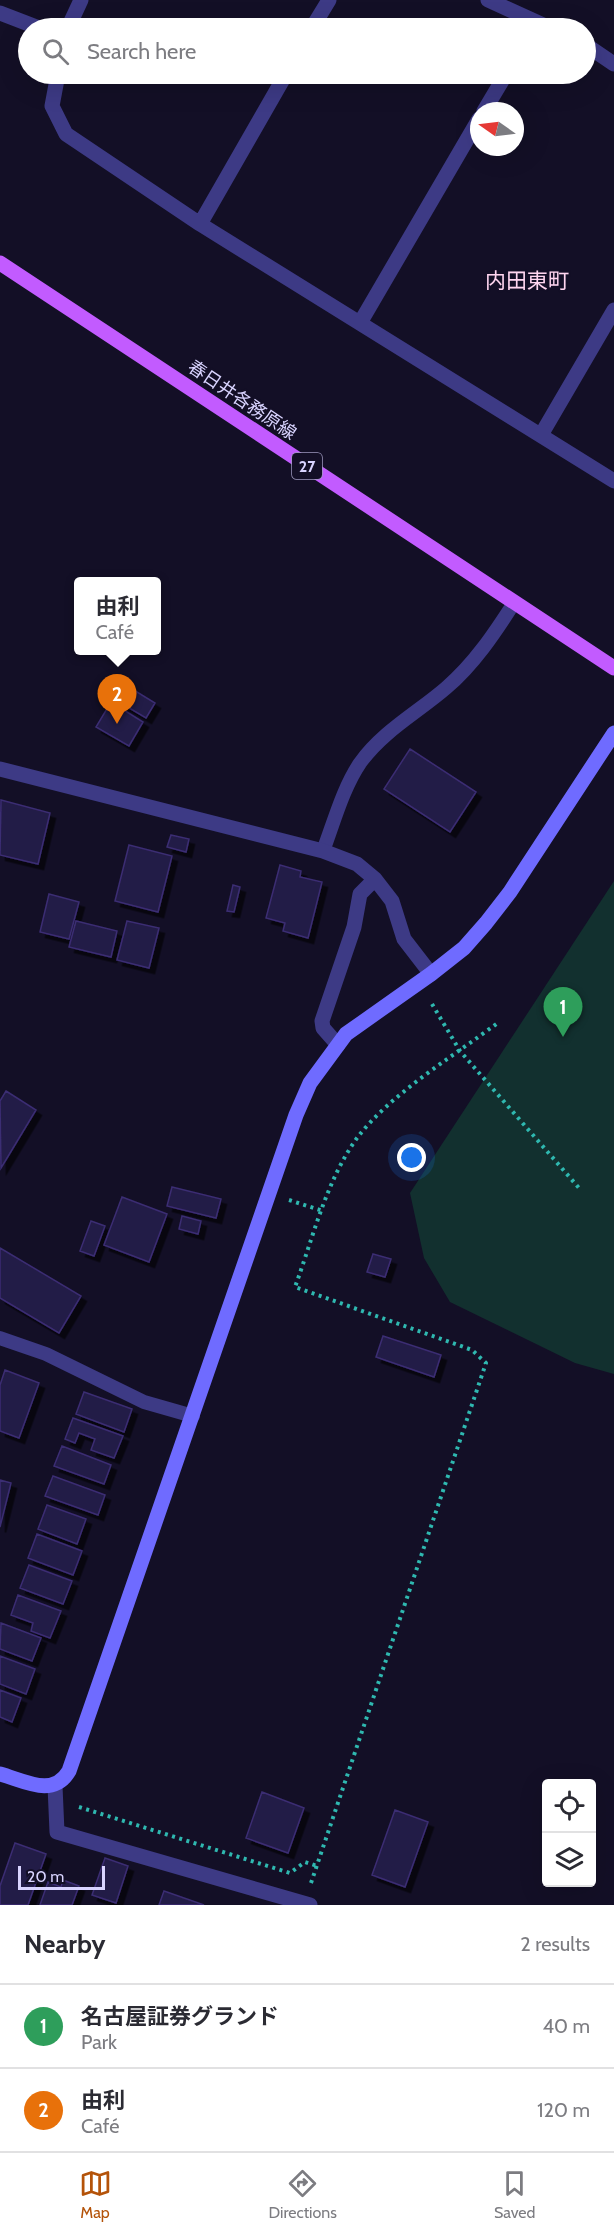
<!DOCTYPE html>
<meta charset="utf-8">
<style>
:root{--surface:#fff;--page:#f2f2f3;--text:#2b2b33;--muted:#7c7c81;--line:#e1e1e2;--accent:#b45309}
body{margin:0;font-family:Cabin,"Noto Sans JP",sans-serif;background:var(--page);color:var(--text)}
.controls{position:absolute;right:18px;bottom:18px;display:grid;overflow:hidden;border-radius:6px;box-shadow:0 6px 24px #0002}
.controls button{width:54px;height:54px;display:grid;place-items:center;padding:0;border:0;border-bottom:2px solid var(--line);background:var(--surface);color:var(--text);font:30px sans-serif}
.compass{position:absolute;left:470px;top:102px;width:54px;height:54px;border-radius:50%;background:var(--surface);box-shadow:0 6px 24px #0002;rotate:284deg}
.scale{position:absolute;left:18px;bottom:15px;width:87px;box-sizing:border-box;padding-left:6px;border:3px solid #d9d4ff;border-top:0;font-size:16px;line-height:21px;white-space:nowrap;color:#d9d4ff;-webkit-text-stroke:4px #130f26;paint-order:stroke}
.you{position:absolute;left:412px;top:1158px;width:21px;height:21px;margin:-15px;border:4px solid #fff;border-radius:50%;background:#1a73e8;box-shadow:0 0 0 9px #1a73e833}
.badge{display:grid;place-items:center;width:39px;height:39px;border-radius:50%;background:var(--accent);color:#fff;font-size:20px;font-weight:700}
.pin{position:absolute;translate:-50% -50px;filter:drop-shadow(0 2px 3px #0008)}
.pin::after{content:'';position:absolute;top:32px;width:21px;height:18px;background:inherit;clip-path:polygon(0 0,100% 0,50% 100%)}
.popup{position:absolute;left:74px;top:577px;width:87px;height:78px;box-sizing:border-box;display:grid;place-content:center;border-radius:6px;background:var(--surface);filter:drop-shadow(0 2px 4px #0005);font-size:20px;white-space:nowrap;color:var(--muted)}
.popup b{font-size:22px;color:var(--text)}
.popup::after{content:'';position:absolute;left:50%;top:100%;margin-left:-12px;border:12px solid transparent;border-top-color:var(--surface)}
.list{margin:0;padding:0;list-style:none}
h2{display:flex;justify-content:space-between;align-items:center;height:78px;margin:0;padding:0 24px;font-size:26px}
h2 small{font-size:20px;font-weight:400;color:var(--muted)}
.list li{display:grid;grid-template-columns:39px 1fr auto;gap:18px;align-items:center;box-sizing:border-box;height:84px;padding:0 24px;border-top:2px solid var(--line)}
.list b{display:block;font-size:22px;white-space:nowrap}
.list p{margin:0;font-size:20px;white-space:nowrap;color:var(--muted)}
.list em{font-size:20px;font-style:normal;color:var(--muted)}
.icon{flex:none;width:33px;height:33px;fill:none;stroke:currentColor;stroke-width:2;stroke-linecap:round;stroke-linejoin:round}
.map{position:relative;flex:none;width:614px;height:1905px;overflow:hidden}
.search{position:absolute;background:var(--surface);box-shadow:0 6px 24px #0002;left:18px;right:18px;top:18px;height:66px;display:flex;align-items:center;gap:15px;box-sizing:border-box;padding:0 21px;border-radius:33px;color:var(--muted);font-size:22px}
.sheet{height:246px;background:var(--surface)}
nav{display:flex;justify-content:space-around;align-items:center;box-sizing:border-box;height:84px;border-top:2px solid var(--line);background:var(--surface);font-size:16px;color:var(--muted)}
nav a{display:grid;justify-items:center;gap:3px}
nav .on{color:var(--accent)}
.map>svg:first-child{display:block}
.green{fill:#12302f}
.building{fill:#241b47;stroke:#3b2d73;stroke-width:1.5;filter:url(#shadow)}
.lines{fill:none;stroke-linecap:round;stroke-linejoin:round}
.path{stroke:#2fb8b0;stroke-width:4;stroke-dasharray:3 4.5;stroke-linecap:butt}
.lane{stroke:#3d3a85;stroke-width:14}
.street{stroke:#3d3a85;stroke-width:15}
.secondary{stroke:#6f6bff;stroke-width:15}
.primary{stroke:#c25bff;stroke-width:15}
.labels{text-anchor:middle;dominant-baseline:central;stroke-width:4.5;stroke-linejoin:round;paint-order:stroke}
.shield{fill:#130f26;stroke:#9e99be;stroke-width:1.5}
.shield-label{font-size:16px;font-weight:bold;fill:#d9d4ff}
.street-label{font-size:18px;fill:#d9d4ff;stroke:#130f26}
.quarter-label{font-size:21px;fill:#ffd6f0;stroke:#130f26}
</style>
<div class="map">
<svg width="614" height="1905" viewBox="0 0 614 1905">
<defs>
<filter id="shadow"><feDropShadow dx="5.5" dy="5.5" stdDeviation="0" flood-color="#0009"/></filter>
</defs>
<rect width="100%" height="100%" fill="#130f26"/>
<!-- green -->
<path class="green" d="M614,881V1374L575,1363L450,1302L424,1258L410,1193Z"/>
<!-- building -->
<path class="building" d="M119,681L155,703L146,718L109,696Z
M111,702L143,722L129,746L96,727Z
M410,749L476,792L450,832L384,789Z
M1,800L50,813L38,864L0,855Z
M171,835L189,839L186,852L167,847Z
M129,845L172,856L158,912L115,901Z
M280,865L301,871L300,877L322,882L308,938L283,931L285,923L266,918Z
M233,885L240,887L234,912L227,911Z
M49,894L79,902L69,939L40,932Z
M76,921L117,931L111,957L69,947Z
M127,921L159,928L149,968L117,960Z
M6,1091L36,1110L1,1168L0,1101Z
M172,1187L221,1199L216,1218L167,1206Z
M122,1197L167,1214L149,1262L104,1245Z
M182,1216L201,1221L198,1234L179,1229Z
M91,1221L105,1226L94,1256L80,1251Z
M0,1248L81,1296L59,1333L0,1298Z
M373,1254L391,1259L385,1277L367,1272Z
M383,1336L441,1355L434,1377L376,1357Z
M5,1370L39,1383L19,1438L0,1431V1385Z
M84,1392L132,1409L124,1432L76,1414Z
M73,1418L123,1436L114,1458L91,1450L95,1439L79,1433L75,1443L65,1439Z
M62,1446L111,1465L104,1484L54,1466Z
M53,1476L105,1495L98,1515L45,1496Z
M0,1480L11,1483L0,1527Z
M47,1505L86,1519L77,1544L38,1529Z
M37,1534L82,1551L73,1575L28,1558Z
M29,1565L72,1581L63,1604L20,1588Z
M18,1595L61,1611L50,1638L31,1631L33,1623L11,1615Z
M1,1623L41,1638L32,1661L0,1649Z
M0,1656L35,1669L26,1694L0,1684Z
M0,1690L21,1698L12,1722L0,1717Z
M262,1792L304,1808L288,1853L246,1838Z
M395,1810L428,1822L405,1887L372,1875Z
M15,1843L46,1854L28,1905H0V1886Z
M105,1858L128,1866L116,1903L92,1895Z
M63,1880L79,1886L72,1905H40L48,1882L61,1887Z
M164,1891L204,1905H159Z"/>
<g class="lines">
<!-- path -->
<path class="path" d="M432,1004L460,1051L579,1188
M289,1200L323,1211
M79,1807L290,1873L305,1862L317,1866
M311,1883L486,1363L472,1350L295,1287C313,1238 326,1181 357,1138C389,1095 455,1055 499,1022"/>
<!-- lane -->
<path class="lane" d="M323,851C334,822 343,788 360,763C383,731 417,713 446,688C474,664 494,634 514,603
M0,1338L46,1354L144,1402L193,1416"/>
<!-- street -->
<path class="street" d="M488,0L550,28
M0,13L39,28
M68,28L81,0
M312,28L329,0
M586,45L614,64
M58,74L52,106L66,134L200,224L614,481
M484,111L506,74
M200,224L286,74
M360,323L479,119
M541,435L614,310
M0,769L323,851L357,864L375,879L392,901L404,939L431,974
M338,1045L323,1028L322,1021L354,927L360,894L375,879
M55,1786L57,1832L310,1905"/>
<!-- secondary -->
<path class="secondary" d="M0,1774C25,1781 53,1798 69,1771L296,1115L310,1083L346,1034L431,974L464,948L486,923L510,892L614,733"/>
<!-- primary -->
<path class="primary" d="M0,263L614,668"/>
</g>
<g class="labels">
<!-- shield labels -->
<rect class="shield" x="292" y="453" width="30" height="26" rx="4.5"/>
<g class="shield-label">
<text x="307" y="466">27</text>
</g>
<!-- street labels -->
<g class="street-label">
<text transform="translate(242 400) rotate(34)">春日井各務原線</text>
</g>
<!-- quarter labels -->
<g class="quarter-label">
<text x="527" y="280">内田東町</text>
</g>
</g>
</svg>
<div class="controls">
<button><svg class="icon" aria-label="locate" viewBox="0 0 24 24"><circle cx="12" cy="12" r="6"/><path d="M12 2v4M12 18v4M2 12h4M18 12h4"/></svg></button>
<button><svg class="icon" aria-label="layers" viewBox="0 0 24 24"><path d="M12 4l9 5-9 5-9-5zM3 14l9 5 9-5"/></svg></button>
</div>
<svg class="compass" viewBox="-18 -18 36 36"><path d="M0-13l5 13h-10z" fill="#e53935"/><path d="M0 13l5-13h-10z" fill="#7c7c81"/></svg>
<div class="scale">20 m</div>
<div class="you"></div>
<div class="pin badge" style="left:563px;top:1037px;background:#2e9e5b">1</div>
<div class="pin badge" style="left:117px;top:724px;background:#e8710a">2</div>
<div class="popup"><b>由利</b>Café</div>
<div class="search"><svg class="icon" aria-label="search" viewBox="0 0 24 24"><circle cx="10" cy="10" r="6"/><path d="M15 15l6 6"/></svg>Search here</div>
</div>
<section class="sheet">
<h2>Nearby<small>2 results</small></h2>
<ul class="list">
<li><span class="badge" style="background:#2e9e5b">1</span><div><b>名古屋証券グランド</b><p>Park</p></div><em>40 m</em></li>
<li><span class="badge" style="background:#e8710a">2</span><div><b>由利</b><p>Café</p></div><em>120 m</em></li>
</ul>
</section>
<nav>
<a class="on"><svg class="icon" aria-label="map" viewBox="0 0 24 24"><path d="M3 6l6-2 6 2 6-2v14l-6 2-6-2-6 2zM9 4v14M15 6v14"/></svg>Map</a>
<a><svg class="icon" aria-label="directions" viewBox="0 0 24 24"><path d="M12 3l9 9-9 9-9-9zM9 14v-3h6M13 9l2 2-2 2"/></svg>Directions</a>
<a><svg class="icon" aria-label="saved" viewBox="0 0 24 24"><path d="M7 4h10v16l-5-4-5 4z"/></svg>Saved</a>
</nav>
